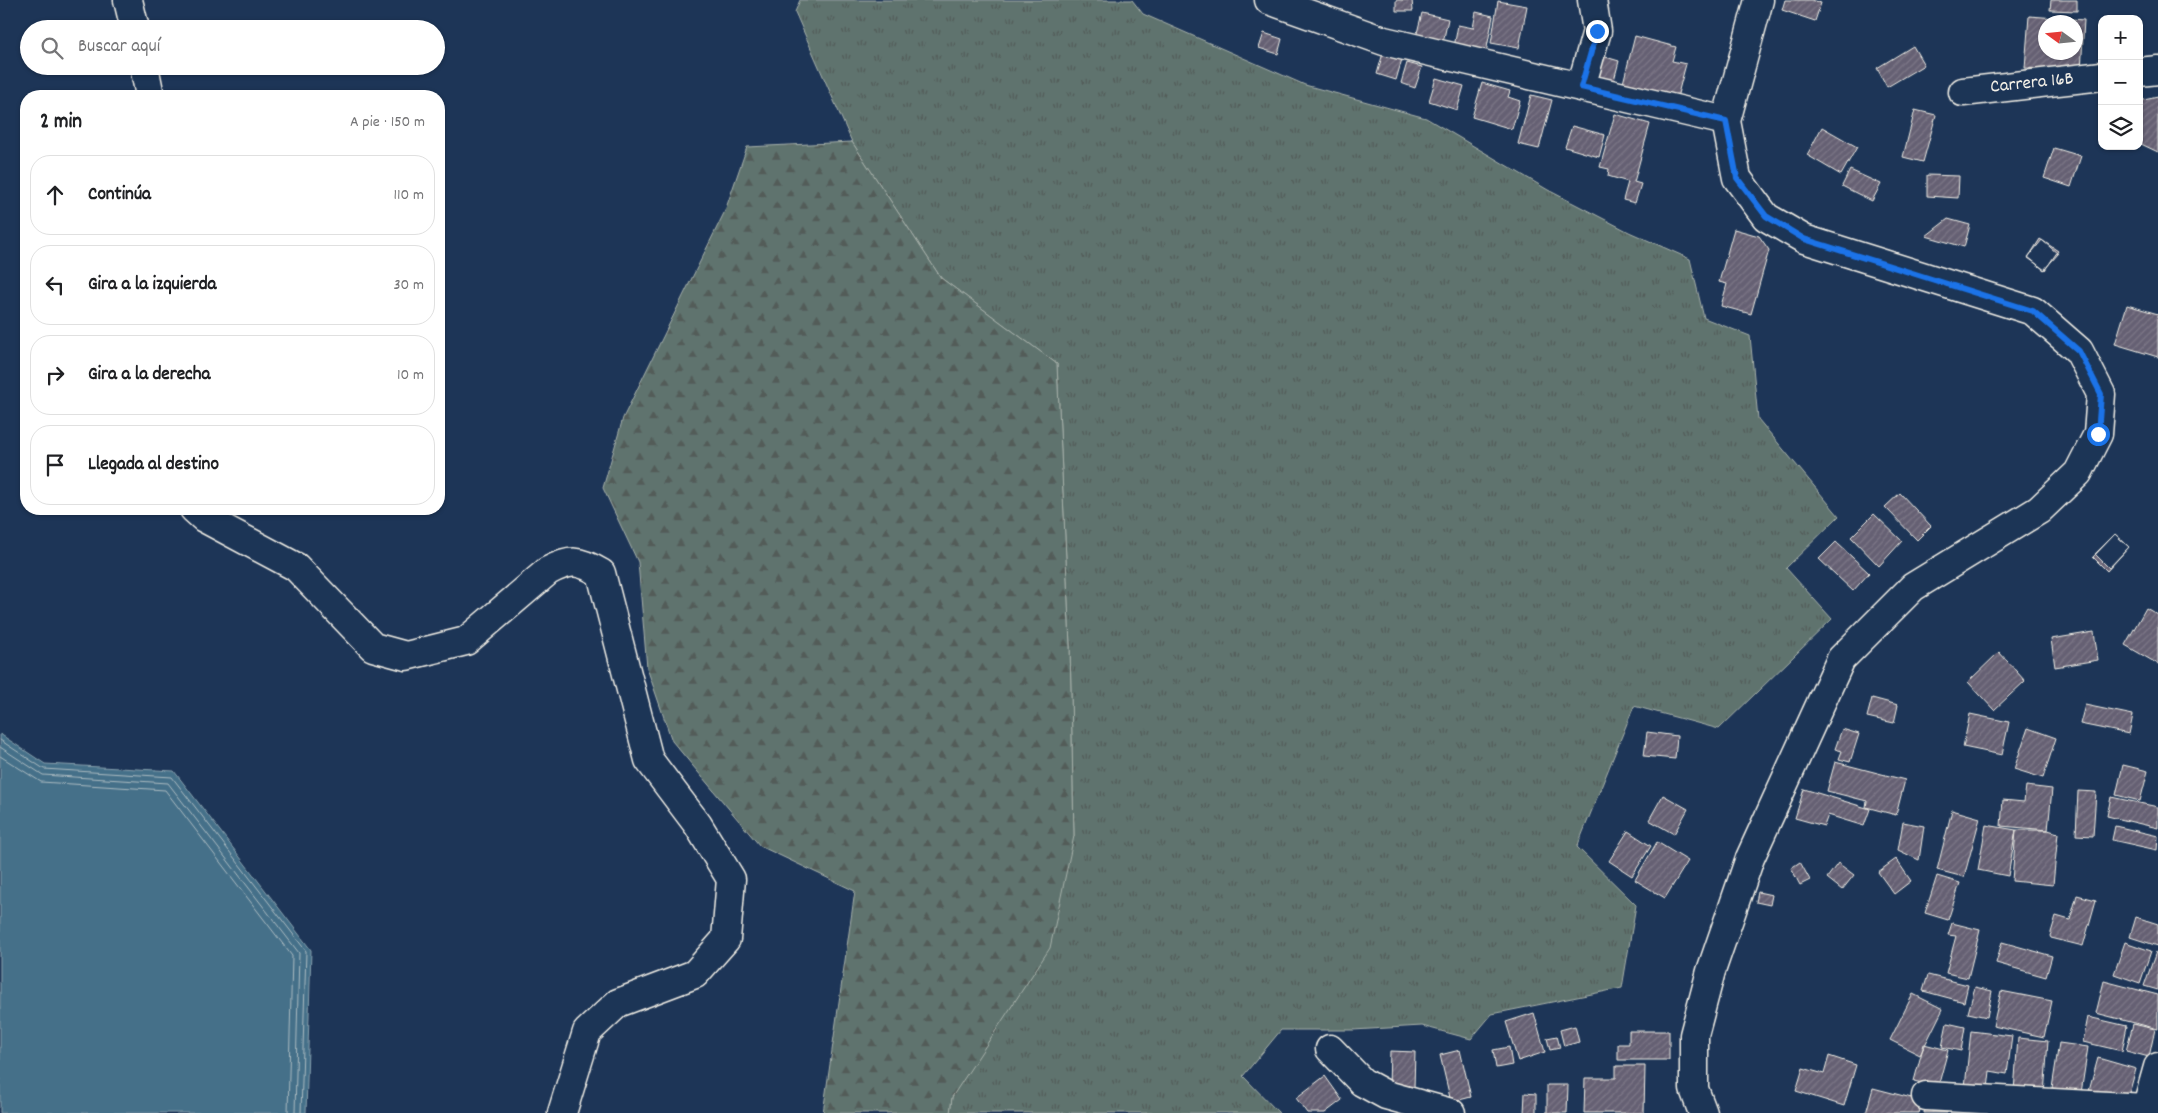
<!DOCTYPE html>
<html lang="es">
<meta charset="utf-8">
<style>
:root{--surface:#fff;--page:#f6f6f6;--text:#202124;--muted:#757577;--line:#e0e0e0}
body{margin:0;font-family:Dekko,sans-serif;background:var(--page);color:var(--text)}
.controls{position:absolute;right:15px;top:15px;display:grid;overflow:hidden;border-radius:10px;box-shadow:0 1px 4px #0004}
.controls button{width:45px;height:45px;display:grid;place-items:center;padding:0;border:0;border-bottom:1px solid var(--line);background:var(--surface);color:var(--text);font:25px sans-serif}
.compass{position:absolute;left:2038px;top:15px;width:45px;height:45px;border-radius:50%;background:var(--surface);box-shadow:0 1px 4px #0004;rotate:285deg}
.stop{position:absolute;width:15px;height:15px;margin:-11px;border:4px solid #1a73e8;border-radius:50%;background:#fff}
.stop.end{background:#1a73e8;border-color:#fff;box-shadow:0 1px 5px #0008}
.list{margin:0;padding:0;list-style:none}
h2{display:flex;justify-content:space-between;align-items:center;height:65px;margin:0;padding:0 20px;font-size:21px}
h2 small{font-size:16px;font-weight:400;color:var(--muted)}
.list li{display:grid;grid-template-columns:32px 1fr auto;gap:15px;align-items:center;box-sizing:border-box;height:80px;margin:0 10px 10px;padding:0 10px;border:1px solid var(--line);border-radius:20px}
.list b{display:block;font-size:19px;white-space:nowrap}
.list em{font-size:16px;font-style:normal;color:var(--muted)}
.icon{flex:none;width:28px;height:28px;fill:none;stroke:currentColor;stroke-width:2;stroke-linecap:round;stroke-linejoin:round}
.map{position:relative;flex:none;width:2158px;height:1113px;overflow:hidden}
.search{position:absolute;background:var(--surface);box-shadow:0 1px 4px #0004;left:20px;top:20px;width:425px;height:55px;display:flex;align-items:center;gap:12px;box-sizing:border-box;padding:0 18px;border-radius:28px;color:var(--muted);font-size:19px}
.panel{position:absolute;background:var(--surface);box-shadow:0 1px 4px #0004;left:20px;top:90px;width:425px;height:425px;border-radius:20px}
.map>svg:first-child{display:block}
.grass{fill:url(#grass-tufts);stroke:#a9b2ab}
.forest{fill:url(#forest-firs);stroke:#a9b2ab}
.water{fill:#446f89;stroke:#8aa3af}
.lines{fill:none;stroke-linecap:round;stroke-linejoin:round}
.shore{stroke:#aebdc2;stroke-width:1}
.building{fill:url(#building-hatch);stroke:#f4f1e8;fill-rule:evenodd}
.minor-casing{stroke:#f4f1e8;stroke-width:31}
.tertiary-casing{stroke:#f4f1e8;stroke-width:31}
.minor{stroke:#1d3557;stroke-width:28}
.tertiary{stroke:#1d3557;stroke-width:28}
.route{stroke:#1a73e8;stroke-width:6}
.labels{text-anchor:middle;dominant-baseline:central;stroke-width:4;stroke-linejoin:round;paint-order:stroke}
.street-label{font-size:19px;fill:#f4f1e8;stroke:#1d3557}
</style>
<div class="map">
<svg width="2158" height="1113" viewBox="0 0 2158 1113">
<defs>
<pattern id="grass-tufts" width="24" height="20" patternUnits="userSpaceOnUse" patternTransform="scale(1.25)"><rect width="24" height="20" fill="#5e736e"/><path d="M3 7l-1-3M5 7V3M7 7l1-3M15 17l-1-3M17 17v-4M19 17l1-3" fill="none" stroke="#525b58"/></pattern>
<pattern id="forest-firs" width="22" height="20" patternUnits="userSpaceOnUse" patternTransform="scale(1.25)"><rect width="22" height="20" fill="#5e736e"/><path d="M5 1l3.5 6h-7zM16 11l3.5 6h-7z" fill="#525b58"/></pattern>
<pattern id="building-hatch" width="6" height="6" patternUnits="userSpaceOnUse" patternTransform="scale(1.25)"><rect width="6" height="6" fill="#656073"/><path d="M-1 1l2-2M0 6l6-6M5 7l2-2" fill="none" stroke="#7c7787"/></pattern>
</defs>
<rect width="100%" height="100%" fill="#1d3557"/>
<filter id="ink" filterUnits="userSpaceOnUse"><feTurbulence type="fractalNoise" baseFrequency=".02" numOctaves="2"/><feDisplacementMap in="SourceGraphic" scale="10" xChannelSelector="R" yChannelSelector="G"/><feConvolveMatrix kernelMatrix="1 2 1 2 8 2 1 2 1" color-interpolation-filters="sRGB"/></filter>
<g filter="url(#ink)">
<!-- grass -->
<path class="grass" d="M800,0H1132L1143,14L1305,85L1426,118L1548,190L1629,232L1690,259L1704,318L1750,336L1758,419L1839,516L1786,568L1832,619L1719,729L1634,706L1577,847L1636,905L1622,988L1492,1014L1471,1039L1422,1026L1353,1030H1281L1243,1076L1279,1113H950L952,1097L1074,836L1070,646L1057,364L941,278L852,142L795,12Z"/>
<!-- forest -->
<path class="forest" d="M852,142L941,278L1057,364L1070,646L1074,836L1050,948L952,1097L950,1113H823L855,891L760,846L672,741L647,668L638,562L603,488L623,418L725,211L747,147Z"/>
<!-- water -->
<path class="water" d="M0,734L45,764L174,771L311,950L306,1113H0Z"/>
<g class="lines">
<!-- shore -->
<path class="shore" d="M0,740L44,769L172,777L306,951L301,1113
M0,747L43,775L168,783L299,953L295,1113
M0,756L41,782L165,790L292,956L288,1113"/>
</g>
<!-- building -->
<path class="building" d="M1396,0H1412L1413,11H1396Z
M1785,0H1811L1821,3L1815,21L1782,10Z
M2051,0H2077V11L2050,10Z
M1498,1L1527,6L1519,48L1491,43Z
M1476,12L1493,16L1485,58L1453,53L1458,25L1473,28Z
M1422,13L1448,19L1441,52L1414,45Z
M2029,16L2084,20L2081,71L2025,68ZM2046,22H2076V52H2046Z
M1264,33L1282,39L1278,54L1259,48Z
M1635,36L1676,47L1672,61L1686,64L1675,105L1621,91Z
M1913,46L1924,65L1887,87L1877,68Z
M1383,53L1402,59L1396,80L1377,74Z
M1599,55L1619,61L1612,88L1592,82Z
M1407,63L1422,67L1415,88L1401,83Z
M1436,78L1464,86L1457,110L1429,101Z
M1482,83L1510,91L1508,97L1520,101L1512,129L1472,117Z
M1531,95L1552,100L1539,149L1518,144Z
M2158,97V152L2139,143V101Z
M1915,110L1936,115L1923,162L1903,157Z
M1615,114L1650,124L1634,182L1641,184L1635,203L1623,200L1628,182L1608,176L1609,169L1600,167Z
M1572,126L1605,135L1599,157L1565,147Z
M1822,127L1857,147L1841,175L1807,155Z
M2054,148L2081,156L2071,187L2044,178Z
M1850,170L1881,184L1872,201L1842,186Z
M1927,175L1959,176L1958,198L1927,196Z
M1948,219L1970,225L1964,247L1926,236Z
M1734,229L1759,236L1769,250L1751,314L1721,306L1727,284L1719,282Z
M2040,239L2058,251L2045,270L2028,258Z
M2042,240L2058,254L2044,270L2028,257Z
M2127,305L2158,314V357L2115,344Z
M1900,493L1931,526L1917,540L1885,507Z
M1874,514L1902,541L1879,566L1851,537Z
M2115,534L2129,547L2109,568L2095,554Z
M2115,534L2129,547L2107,571L2093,557Z
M1836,542L1869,573L1853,591L1819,559Z
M2146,608L2158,615V664L2125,645Z
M2094,632L2098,660L2055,667L2051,639Z
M1999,652L2025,681L1994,710L1968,682Z
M1872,698L1898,705L1894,723L1867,717Z
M2085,705L2133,715L2129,734L2080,724Z
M1970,714L2009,722L2002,755L1963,747Z
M2028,728L2056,738L2043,778L2014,769Z
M1842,729L1859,734L1850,762L1839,759L1842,751L1835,749Z
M1647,732L1677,736L1675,759L1644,756Z
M1835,762L1905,780L1896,815L1866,807L1867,801L1827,791Z
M2123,765L2148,771L2140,801L2116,795Z
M2026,786L2052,789L2048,830L2001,826L2003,800L2024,802Z
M1804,789L1870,809L1864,826L1828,815L1824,826L1795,818Z
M2078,791L2096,792L2093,836L2076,835Z
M1663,795L1688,809L1674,834L1649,820Z
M2111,797L2158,807V828L2107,816Z
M1952,810L1980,818L1964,877L1937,870Z
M1903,822L1924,826L1919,860L1898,850Z
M1986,825L2016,830L2008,876L1978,870Z
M2115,826L2158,836L2157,850L2112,840Z
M2016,830H2048L2058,833L2053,885L2012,881Z
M1628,831L1651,846L1632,876L1609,861Z
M1657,842L1688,861L1665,898L1635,880Z
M1896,859L1911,881L1894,894L1878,872Z
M1800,862L1810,880L1800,885L1791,868Z
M1838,863L1854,875L1842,890L1827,878Z
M1937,876L1960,883L1948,920L1925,913Z
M1758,892L1772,895L1770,905L1756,902Z
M2077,895L2096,900L2083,946L2051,938L2050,936L2056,916L2070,920Z
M2136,917L2158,924V946L2130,937Z
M1952,923L1980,930L1968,978L1946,973L1956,936L1948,935Z
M2002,942L2052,956L2046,977L1996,963Z
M2125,942L2151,951L2140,983L2114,974Z
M2156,952H2158V990L2144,986Z
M1928,975L1968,985L1964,1002L1923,991Z
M2104,981L2158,995V1029L2096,1013Z
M1975,987L1992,991L1987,1017L1968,1013Z
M2001,991L2052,1001L2044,1037L1993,1026Z
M1913,994L1943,1009L1920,1055L1890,1040Z
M1534,1013L1545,1052L1518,1061L1506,1022Z
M2088,1017L2127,1026L2122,1051L2083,1042Z
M1947,1023L1965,1027L1961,1051L1942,1047Z
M2133,1024L2155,1029L2149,1057L2126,1051Z
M1575,1026L1579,1042L1564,1046L1560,1030Z
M1629,1031H1669V1060H1618V1044H1629Z
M1971,1031L2012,1036L2007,1074L1990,1071L1988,1089L1965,1087Z
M1557,1036L1560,1048L1550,1050L1547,1038Z
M2018,1038L2048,1041L2044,1094L2014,1091Z
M2059,1043L2088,1047L2081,1093L2052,1088Z
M1924,1044L1948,1050L1938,1087L1914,1081Z
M1509,1047L1512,1065L1496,1068L1493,1050Z
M1460,1050L1471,1097L1451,1102L1440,1055Z
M1390,1051L1415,1052L1414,1088L1389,1087Z
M1829,1056L1856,1065L1844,1106L1796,1091L1803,1068L1824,1074Z
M2098,1058L2136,1069L2127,1101L2089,1091Z
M1616,1066H1645L1644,1113H1584L1585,1078H1616Z
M1325,1076L1342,1100L1325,1113H1307L1296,1098Z
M1547,1085H1568L1567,1113H1547Z
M1873,1088L1923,1101L1919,1113H1866Z
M1525,1093L1536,1094V1113H1524Z
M1926,1102L1948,1105L1947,1113H1924Z"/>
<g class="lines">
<!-- minor casing -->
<g class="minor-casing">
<path id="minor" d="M128,0L135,29
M1269,0L1384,41L1726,121
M144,66L150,96
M2139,72L2158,70
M1581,87L1597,31L1592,0
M1963,92L2102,76
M194,509L204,518L296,567L373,647L406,656L466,641L548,571C571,559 579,560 601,573L649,760L698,825L731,879L726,939L695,974L618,1003L587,1032L562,1113
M1330,1049L1362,1082L1386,1095L1451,1113
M1926,1096L2146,1108
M2145,1113L2158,1067"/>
</g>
<!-- tertiary casing -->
<g class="tertiary-casing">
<path id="tertiary" d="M1703,1113L1694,1089V1035L1711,971L1750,858L1841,659L1913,587L2039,510L2078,473L2098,434L2101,394L2079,351L2033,311L1804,239L1766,217L1737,178L1726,121L1759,0"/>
</g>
<!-- minor -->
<use href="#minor" class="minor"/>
<!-- tertiary -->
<use href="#tertiary" class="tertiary"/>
</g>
</g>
<g class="lines" filter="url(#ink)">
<!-- route -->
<path class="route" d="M1597,31L1581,87L1726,121L1737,178L1766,216L1804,239L2033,311L2079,351L2101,394L2098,434"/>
</g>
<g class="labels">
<!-- street labels -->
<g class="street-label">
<text transform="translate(2032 84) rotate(-6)">Carrera 16B</text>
</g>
</g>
</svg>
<div class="controls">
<button>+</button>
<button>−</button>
<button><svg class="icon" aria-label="layers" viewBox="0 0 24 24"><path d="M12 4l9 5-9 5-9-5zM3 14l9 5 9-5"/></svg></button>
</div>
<svg class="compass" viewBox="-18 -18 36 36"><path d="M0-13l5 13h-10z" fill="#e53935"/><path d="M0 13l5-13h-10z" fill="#757577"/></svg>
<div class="stop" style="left:2098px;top:434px"></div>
<div class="stop end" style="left:1597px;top:31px"></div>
<div class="search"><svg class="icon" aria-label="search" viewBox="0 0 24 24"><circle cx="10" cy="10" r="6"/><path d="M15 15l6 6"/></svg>Buscar aquí</div>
<section class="panel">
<h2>2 min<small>A pie · 150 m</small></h2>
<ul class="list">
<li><svg class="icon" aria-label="ahead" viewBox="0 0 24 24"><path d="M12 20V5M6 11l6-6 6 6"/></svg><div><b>Continúa</b></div><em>110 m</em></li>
<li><svg class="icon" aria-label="left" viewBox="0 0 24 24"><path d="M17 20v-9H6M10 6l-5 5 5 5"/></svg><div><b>Gira a la izquierda</b></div><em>30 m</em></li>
<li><svg class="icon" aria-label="right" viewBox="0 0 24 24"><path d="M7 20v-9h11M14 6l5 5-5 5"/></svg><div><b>Gira a la derecha</b></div><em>10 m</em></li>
<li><svg class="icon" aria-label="arrive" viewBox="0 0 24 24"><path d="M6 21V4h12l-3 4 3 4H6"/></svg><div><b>Llegada al destino</b></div></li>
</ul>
</section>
</div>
